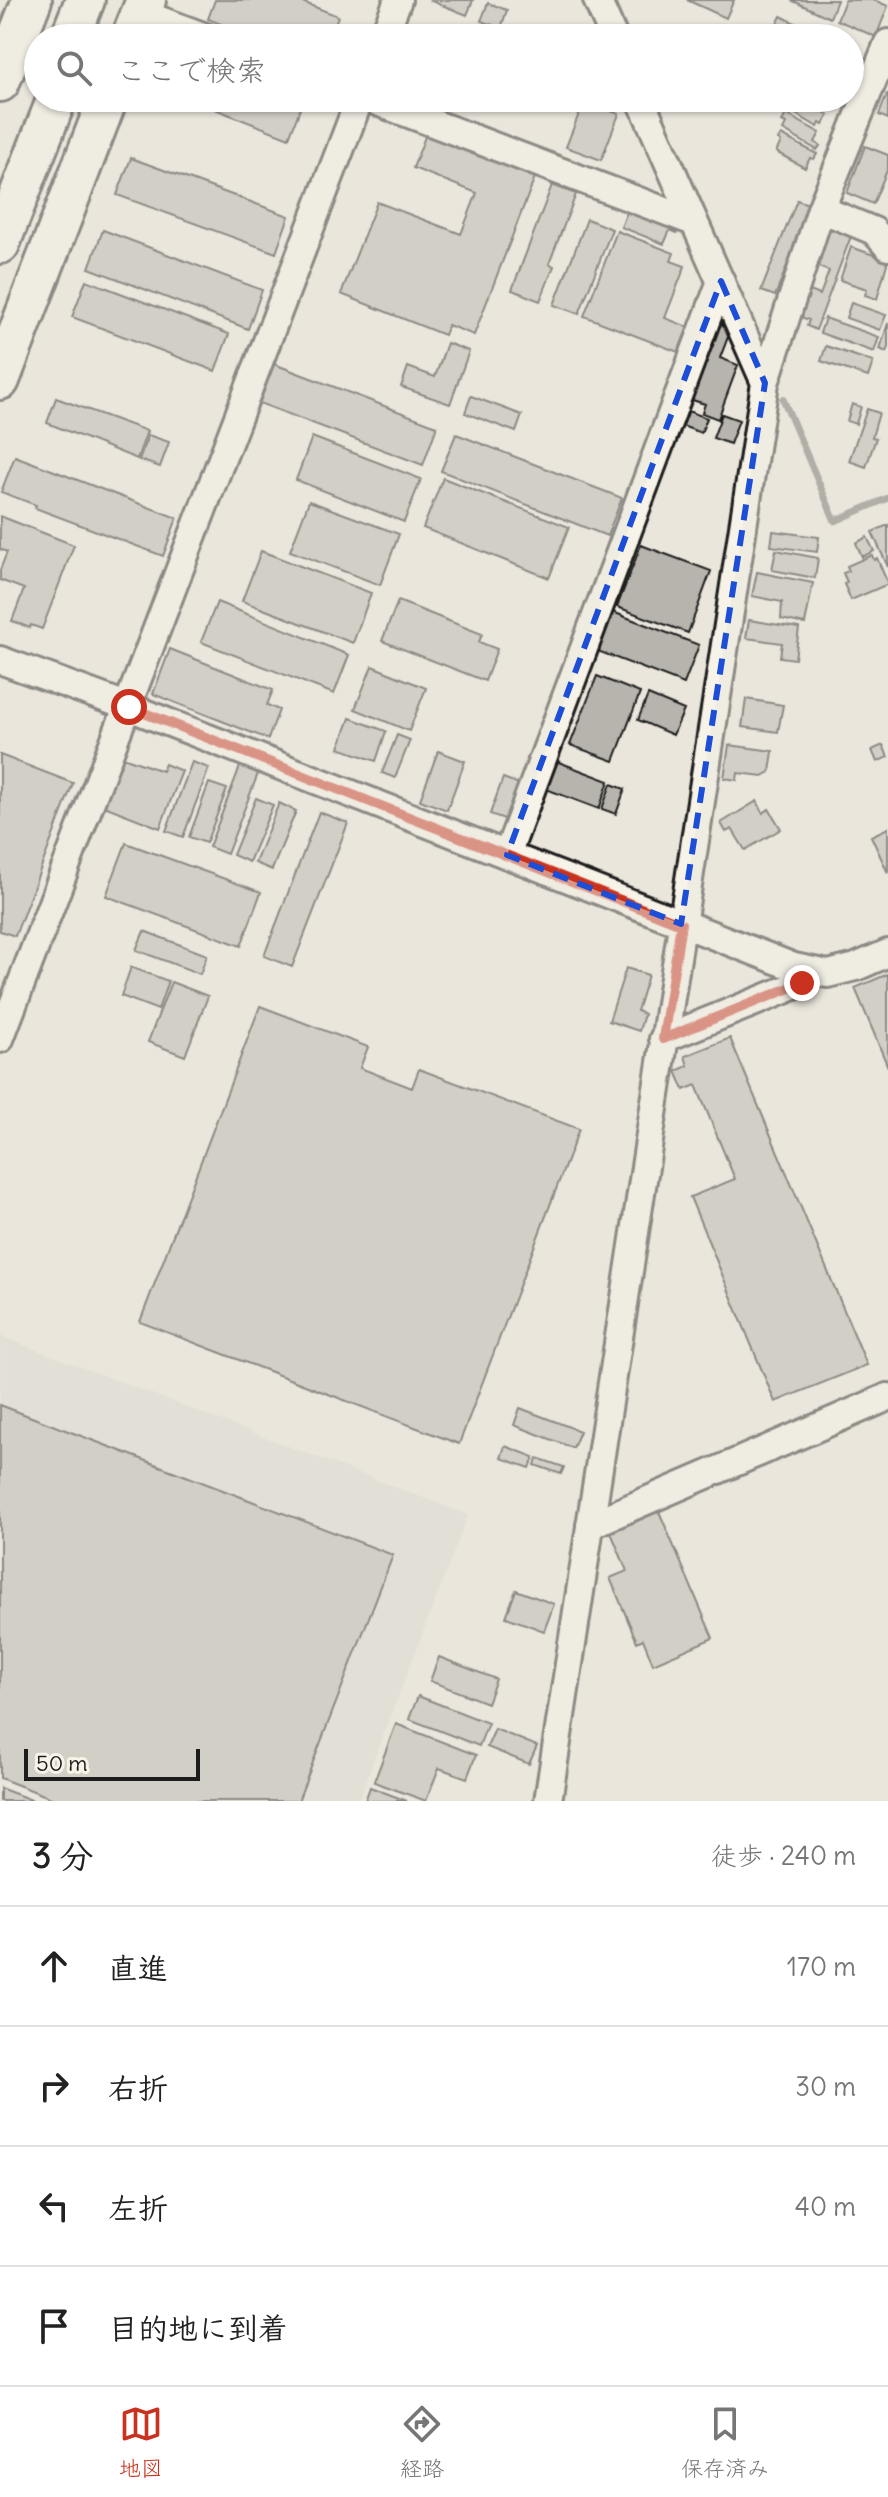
<!DOCTYPE html>
<html lang="ja">
<meta charset="utf-8">
<style>
:root{--surface:#fff;--page:#f6f6f6;--text:#222;--muted:#767676;--line:#e0e0e0;--accent:#c8321e}
body{margin:0;font-family:Delius,"Klee One",sans-serif;background:var(--page);color:var(--text)}
.scale{position:absolute;left:24px;bottom:20px;width:176px;box-sizing:border-box;padding-left:8px;border:4px solid #1c1c1c;border-top:0;font-size:22px;line-height:28px;white-space:nowrap;color:#1c1c1c;-webkit-text-stroke:6px #f7f3e8;paint-order:stroke}
.stop{position:absolute;width:24px;height:24px;margin:-18px;border:6px solid #c8321e;border-radius:50%;background:#fff}
.stop.end{background:#c8321e;border-color:#fff;box-shadow:0 2px 8px #0008}
.list{margin:0;padding:0;list-style:none}
h2{display:flex;justify-content:space-between;align-items:center;height:104px;margin:0;padding:0 32px;font-size:34px}
h2 small{font-size:26px;font-weight:400;color:var(--muted)}
.list li{display:grid;grid-template-columns:52px 1fr auto;gap:24px;align-items:center;box-sizing:border-box;height:120px;padding:0 32px;border-top:2px solid var(--line)}
.list b{display:block;font-size:30px;white-space:nowrap}
.list em{font-size:26px;font-style:normal;color:var(--muted)}
.icon{flex:none;width:44px;height:44px;fill:none;stroke:currentColor;stroke-width:2;stroke-linecap:round;stroke-linejoin:round}
.map{position:relative;flex:none;width:888px;height:1801px;overflow:hidden}
.search{position:absolute;background:var(--surface);box-shadow:0 2px 6px #0004;left:24px;right:24px;top:24px;height:88px;display:flex;align-items:center;gap:20px;box-sizing:border-box;padding:0 28px;border-radius:44px;color:var(--muted);font-size:30px}
.sheet{height:584px;background:var(--surface)}
nav{display:flex;justify-content:space-around;align-items:center;box-sizing:border-box;height:112px;border-top:2px solid var(--line);background:var(--surface);font-size:22px;color:var(--muted)}
nav a{display:grid;justify-items:center;gap:4px}
nav .on{color:var(--accent)}
.map>svg:first-child{display:block}
.built{fill:#dad7ce}
.lines{fill:none;stroke-linecap:round;stroke-linejoin:round}
.stream{stroke:#6d6c68;stroke-width:7}
.building{fill:#b6b4ac;stroke:#1c1c1c;stroke-width:2}
.minor-casing{stroke:#1c1c1c;stroke-width:32}
.highway-casing{stroke:#1c1c1c;stroke-width:44}
.minor{stroke:#f7f3e8;stroke-width:26}
.highway{stroke:#f7f3e8;stroke-width:38}
.route{stroke:#c8321e;stroke-width:10}
.marked{fill:none;stroke:#1d4ed8;stroke-width:6;stroke-dasharray:16 10;stroke-linejoin:round}
</style>
<div class="map">
<svg width="888" height="1801" viewBox="0 0 888 1801">
<rect width="100%" height="100%" fill="#eae6dc"/>
<filter id="ink" filterUnits="userSpaceOnUse"><feTurbulence type="fractalNoise" baseFrequency=".0125" numOctaves="2"/><feDisplacementMap in="SourceGraphic" scale="16" xChannelSelector="R" yChannelSelector="G"/><feConvolveMatrix kernelMatrix="1 2 1 2 8 2 1 2 1" color-interpolation-filters="sRGB"/></filter>
<g filter="url(#ink)">
<!-- built -->
<path class="built" d="M0,1336L468,1515L358,1801H59L0,1778Z"/>
<g class="lines">
<!-- stream -->
<path class="stream" d="M612,0L628,38
M783,399L835,521L888,498"/>
</g>
<!-- building -->
<path class="building" d="M215,0H297L338,16L330,38H257L208,19Z
M429,0H473L467,15Z
M687,0H734L726,18Z
M791,0H837L830,18Z
M845,0H874L888,6L876,37L837,20Z
M488,3L507,10L501,28L481,21Z
M781,16L805,28L800,38H794L775,28Z
M722,25L737,32L734,38L717,37Z
M887,94H888V119L879,115Z
M187,98H304L289,138Z
M789,98H800L829,115L823,125L820,123L818,127L787,109L791,103L787,101Z
M811,98H838L834,106L830,104L828,107Z
M584,101L619,114L601,160L566,147Z
M786,114L820,133L815,142L820,146L817,150L783,130L786,124L782,122Z
M426,134L535,177L474,335L448,325L444,335L341,294L377,202L461,234L477,193L413,168Z
M781,135L817,154L814,159L810,158L805,168L776,152L781,142L778,140Z
M865,146L888,155V168L873,204L847,193Z
M131,158L289,216L276,253L117,195Z
M552,185L576,194L549,264L554,266L540,301L512,290Z
M797,200L811,205L775,296L761,291Z
M629,207L680,227L677,233L670,230L664,244L621,227Z
M587,219L612,229L579,314L554,305Z
M827,227L851,236L816,330L807,326L809,320L796,315L805,289L820,295L829,271L813,265Z
M103,230L262,290L248,329L89,268Z
M617,231L674,253L671,261L685,266L665,318L688,327L678,352L584,316Z
M851,247L888,260L877,299L865,295L867,289L840,280Z
M86,280L229,334L215,371L72,317Z
M851,303L886,315L880,330L846,318Z
M825,318L879,337L874,352L820,333Z
M888,323V347L886,352L880,349Z
M718,324L731,329L720,358L738,365L718,419L702,413L705,404L689,399Z
M447,343L469,351L450,404L401,387L408,367L435,377Z
M826,346L873,362L868,377L821,361Z
M274,364L437,426L423,465L259,403Z
M471,396L522,415L516,432L465,413Z
M56,398L147,431L137,459L47,423Z
M852,404L861,407L856,424L847,421Z
M867,409L879,413L872,437L876,438L866,467L849,461Z
M688,411L707,418L701,433L682,426L681,424Z
M722,414L739,420L730,444L713,438Z
M456,434L622,498L607,536L441,471Z
M148,435L169,442L160,467L139,460Z
M312,437L421,479L404,522L296,480Z
M15,456L177,518L163,556L35,508L36,505L1,492Z
M443,478L569,527L549,578L423,528Z
M309,501L399,534L380,585L290,551Z
M0,516L74,545L42,629L31,625L30,628L12,621L24,589L0,580V570L7,552L0,549Z
M888,525V567L872,532Z
M773,531L819,537L817,552L771,546Z
M867,537L874,551L862,557L856,543Z
M641,545L711,571L688,633L617,607Z
M776,550L818,558L815,578L772,570Z
M261,551L371,593L353,643L242,601Z
M872,555L874,560L877,558L888,584L851,600L844,584L847,582L843,573L849,571L847,566Z
M757,572L813,583L805,624L781,619L782,602L752,596Z
M398,601L482,634L479,642L497,649L485,681L382,641Z
M217,602L349,655L334,694L201,642Z
M610,611L699,645L684,684L595,650Z
M749,620L799,628L795,659L780,657L782,643L746,638Z
M170,649L273,690L267,705L279,710L268,739L153,694Z
M372,666L426,688L409,731L355,709Z
M597,676L640,693L614,761L570,745Z
M648,695L684,710L673,735L638,720Z
M746,699L783,705L778,732L742,727Z
M350,718L386,731L376,761L339,748Z
M397,735L410,740L395,778L382,773Z
M729,745L773,751L770,772L763,776L738,773L737,780L724,778Z
M883,745L888,757L877,762L872,750Z
M438,751L465,761L447,810L420,800Z
M0,755L73,783L15,936L0,931Z
M123,757L162,771L165,764L182,771L160,828L104,806Z
M556,761L609,781L599,809L546,789Z
M192,762L209,768L183,837L166,831Z
M241,764L259,771L227,854L209,847Z
M503,778L519,784L507,820L490,814Z
M209,783L227,789L206,843L189,837Z
M611,784L625,789L616,814L602,809Z
M256,798L273,805L249,862L233,855Z
M757,801L763,813L769,809L781,829L745,850L732,829L726,832L721,823Z
M279,803L296,811L272,870L255,863Z
M319,812L348,823L292,967L264,956Z
M888,828V873L871,836Z
M126,843L261,892L241,946L106,896Z
M144,931L207,955L200,974L136,950Z
M131,967L168,981L158,1010L121,996Z
M626,968L648,975L637,1011L644,1014L639,1031L609,1021Z
M888,974V1067L855,988Z
M171,982L208,996L185,1056L148,1042Z
M260,1006L368,1047L360,1068L412,1088L419,1069L579,1129L459,1444L140,1322Z
M730,1038L867,1365L775,1402L690,1197L735,1179L696,1085L684,1090L676,1071L688,1066L685,1056Z
M0,1405L393,1555L298,1801H59L0,1778Z
M520,1408L580,1431L573,1448L514,1425Z
M505,1446L534,1457L530,1468L501,1458Z
M537,1458L564,1467L561,1474L535,1465Z
M658,1509L713,1638L653,1664L643,1639L637,1642L610,1578L627,1571L610,1530Z
M516,1590L554,1604L544,1631L506,1617Z
M439,1657L496,1679L487,1703L430,1681Z
M418,1696L488,1723L479,1746L409,1719Z
M396,1724L476,1755L467,1778L439,1768L426,1801L374,1782Z
M495,1729L537,1746L529,1764L487,1747Z
M370,1787L407,1801H365Z
M0,1788L34,1801H0Z"/>
<g class="lines">
<!-- minor casing -->
<g class="minor-casing">
<path id="minor" d="M597,0L614,38
M141,13L208,38
M383,38L398,0
M367,98L694,222
M640,98L765,383
M821,209L874,231L888,247
M0,660L129,707L794,967L828,974L856,967L888,953
M507,855L721,281
M0,1039L360,98
M663,1039L802,983
M590,1525L888,1397
M548,1801L765,383L821,209L888,43"/>
</g>
<!-- highway casing -->
<g class="highway-casing">
<path id="highway" d="M70,38L85,0
M131,38L146,0
M0,82L32,0
M0,244L57,98
M0,380L108,98"/>
</g>
<!-- minor -->
<use href="#minor" class="minor"/>
<!-- highway -->
<use href="#highway" class="highway"/>
</g>
</g>
<g class="lines" filter="url(#ink)">
<!-- route -->
<path class="route" d="M129,707L681,924L663,1039L802,983"/>
</g>
<!-- marked area -->
<path d="M0 0H888V1801H0ZM721,281L765,383L681,924L507,855Z" fill="#eae6dc" fill-opacity=".55" fill-rule="evenodd"/>
<path class="marked" d="M721,281L765,383L681,924L507,855Z"/>
</svg>
<div class="scale">50 m</div>
<div class="stop" style="left:129px;top:707px"></div>
<div class="stop end" style="left:802px;top:983px"></div>
<div class="search"><svg class="icon" aria-label="search" viewBox="0 0 24 24"><circle cx="10" cy="10" r="6"/><path d="M15 15l6 6"/></svg>ここで検索</div>
</div>
<section class="sheet">
<h2>3 分<small>徒歩 · 240 m</small></h2>
<ul class="list">
<li><svg class="icon" aria-label="ahead" viewBox="0 0 24 24"><path d="M12 20V5M6 11l6-6 6 6"/></svg><div><b>直進</b></div><em>170 m</em></li>
<li><svg class="icon" aria-label="right" viewBox="0 0 24 24"><path d="M7 20v-9h11M14 6l5 5-5 5"/></svg><div><b>右折</b></div><em>30 m</em></li>
<li><svg class="icon" aria-label="left" viewBox="0 0 24 24"><path d="M17 20v-9H6M10 6l-5 5 5 5"/></svg><div><b>左折</b></div><em>40 m</em></li>
<li><svg class="icon" aria-label="arrive" viewBox="0 0 24 24"><path d="M6 21V4h12l-3 4 3 4H6"/></svg><div><b>目的地に到着</b></div></li>
</ul>
</section>
<nav>
<a class="on"><svg class="icon" aria-label="map" viewBox="0 0 24 24"><path d="M3 6l6-2 6 2 6-2v14l-6 2-6-2-6 2zM9 4v14M15 6v14"/></svg>地図</a>
<a><svg class="icon" aria-label="directions" viewBox="0 0 24 24"><path d="M12 3l9 9-9 9-9-9zM9 14v-3h6M13 9l2 2-2 2"/></svg>経路</a>
<a><svg class="icon" aria-label="saved" viewBox="0 0 24 24"><path d="M7 4h10v16l-5-4-5 4z"/></svg>保存済み</a>
</nav>
